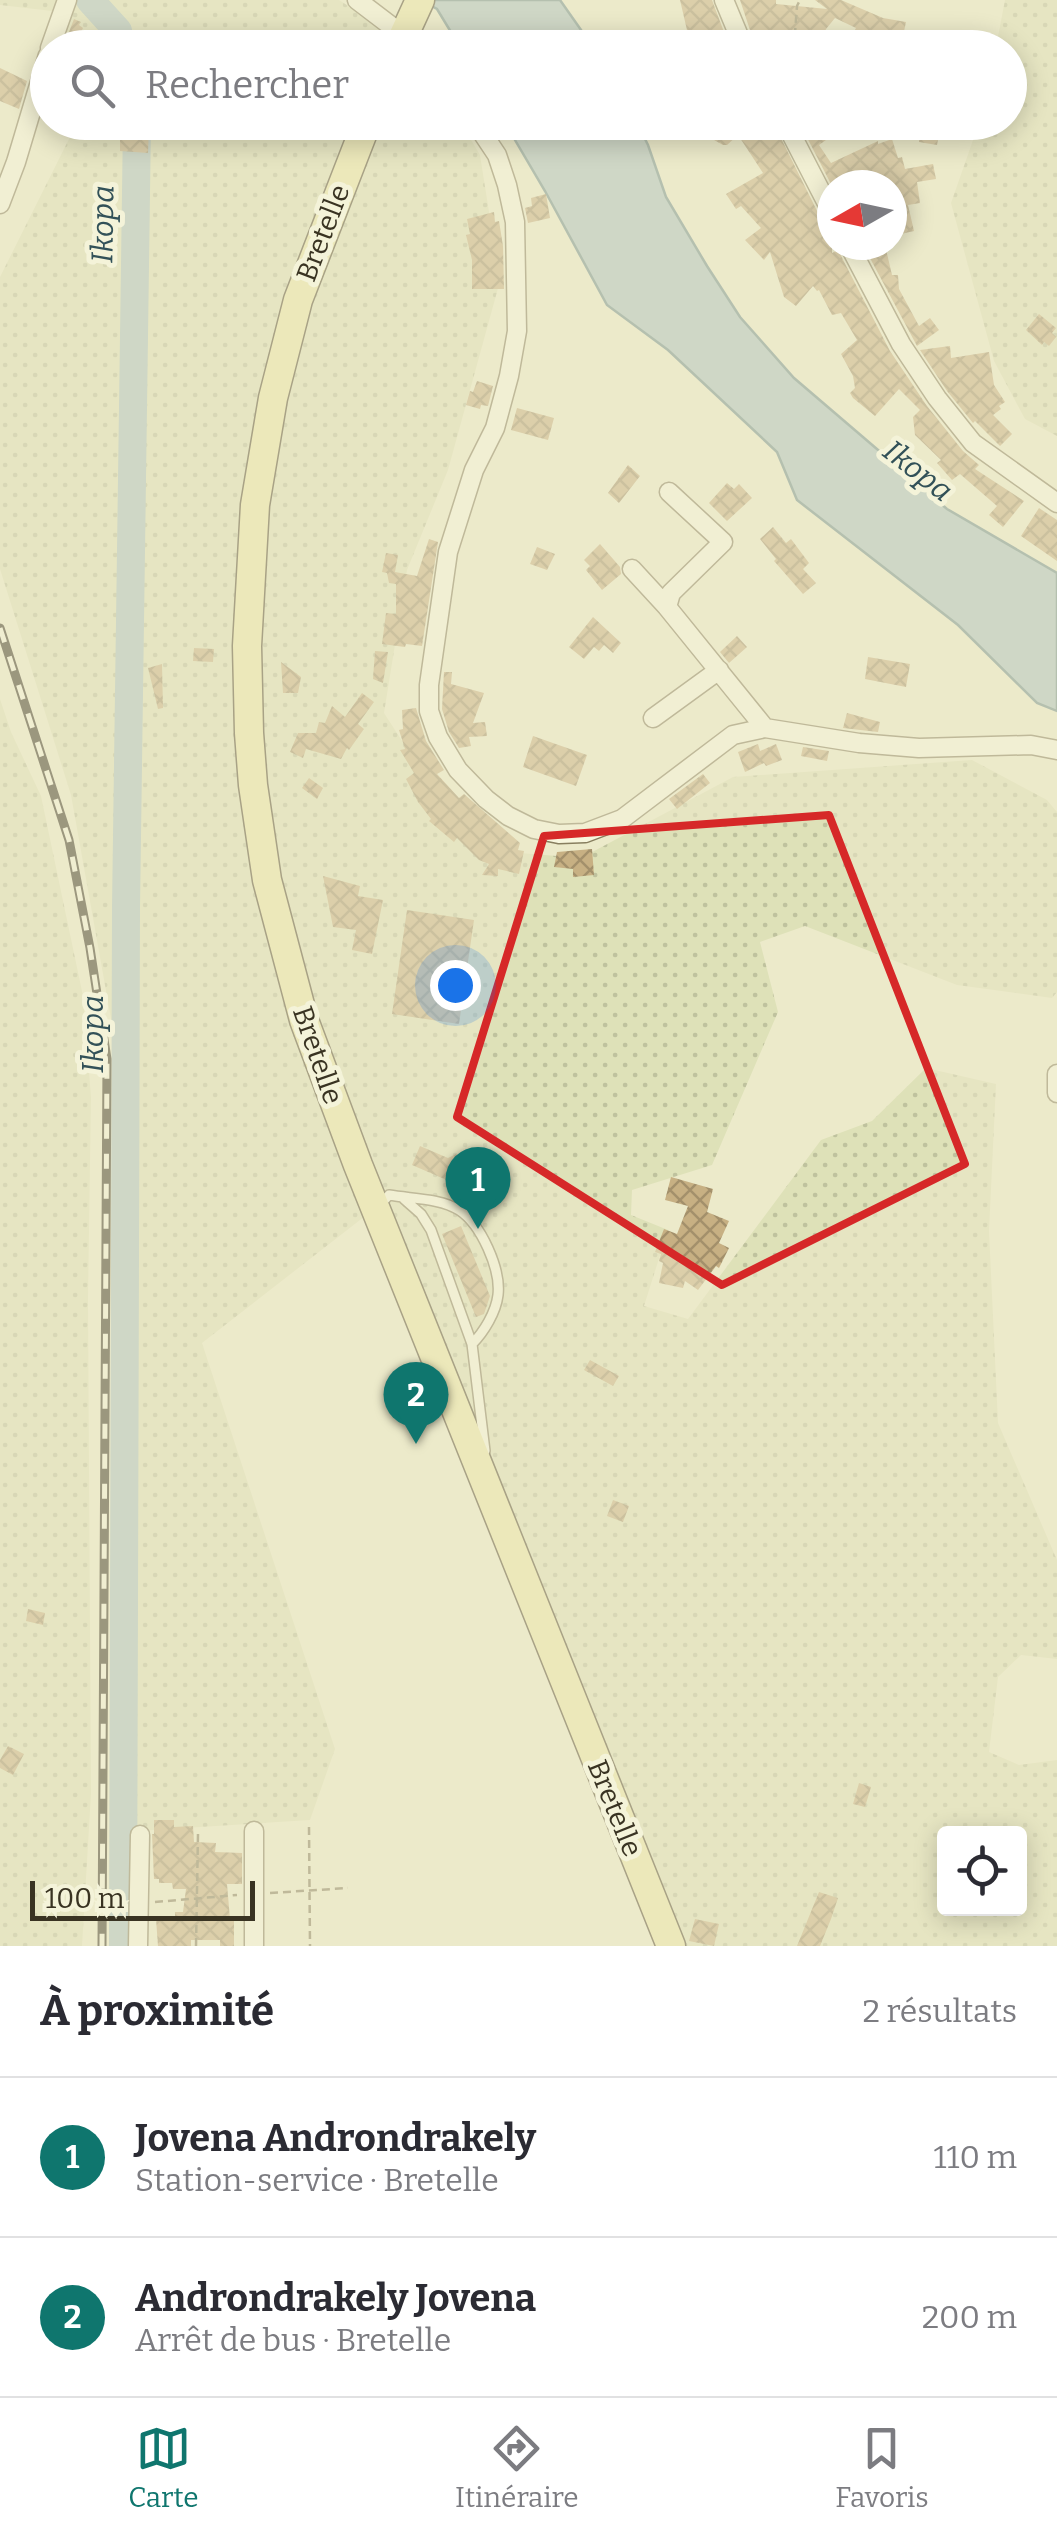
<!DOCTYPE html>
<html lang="fr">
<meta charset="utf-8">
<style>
:root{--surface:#fff;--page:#f2f2f3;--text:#2b2b33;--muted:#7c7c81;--line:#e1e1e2;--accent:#0f766e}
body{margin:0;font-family:Bitter,serif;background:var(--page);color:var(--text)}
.controls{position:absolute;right:30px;bottom:30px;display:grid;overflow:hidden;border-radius:10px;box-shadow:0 5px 25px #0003}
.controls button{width:90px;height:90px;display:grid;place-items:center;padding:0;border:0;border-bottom:2px solid var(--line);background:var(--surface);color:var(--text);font:50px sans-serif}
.compass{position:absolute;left:817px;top:170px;width:90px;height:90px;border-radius:50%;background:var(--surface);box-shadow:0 5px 25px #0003;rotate:261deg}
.scale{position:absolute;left:30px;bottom:25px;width:225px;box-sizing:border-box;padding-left:10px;border:5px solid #393322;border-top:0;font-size:28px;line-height:35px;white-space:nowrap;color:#393322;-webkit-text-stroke:8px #f4f3d9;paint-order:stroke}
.you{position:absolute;left:455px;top:985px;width:35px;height:35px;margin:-25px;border:8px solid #fff;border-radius:50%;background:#1a73e8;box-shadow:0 0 0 15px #1a73e833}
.badge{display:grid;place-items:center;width:65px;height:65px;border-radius:50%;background:var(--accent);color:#fff;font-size:32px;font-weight:700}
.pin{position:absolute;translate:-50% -82px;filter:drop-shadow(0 2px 5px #0008)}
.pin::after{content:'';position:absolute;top:52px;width:35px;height:30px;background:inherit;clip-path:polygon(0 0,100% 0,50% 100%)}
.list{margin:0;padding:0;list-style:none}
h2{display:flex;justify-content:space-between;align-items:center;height:130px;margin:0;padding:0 40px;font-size:42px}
h2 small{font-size:32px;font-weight:400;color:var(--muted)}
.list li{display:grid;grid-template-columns:65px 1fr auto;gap:30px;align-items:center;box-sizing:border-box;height:160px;padding:0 40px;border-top:2px solid var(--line)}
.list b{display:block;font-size:38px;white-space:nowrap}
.list p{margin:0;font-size:32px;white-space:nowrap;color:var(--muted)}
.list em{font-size:32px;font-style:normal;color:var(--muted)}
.icon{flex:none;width:55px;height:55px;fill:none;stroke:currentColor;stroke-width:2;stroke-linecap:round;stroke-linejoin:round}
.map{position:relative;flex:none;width:1057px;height:1946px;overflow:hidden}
.search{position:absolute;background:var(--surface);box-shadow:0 5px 25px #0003;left:30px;right:30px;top:30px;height:110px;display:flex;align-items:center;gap:25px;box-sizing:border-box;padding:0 35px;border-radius:55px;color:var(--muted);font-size:38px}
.sheet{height:450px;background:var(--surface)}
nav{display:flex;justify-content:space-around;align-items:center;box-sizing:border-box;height:140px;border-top:2px solid var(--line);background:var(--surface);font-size:28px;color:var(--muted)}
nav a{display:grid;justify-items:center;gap:5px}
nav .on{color:var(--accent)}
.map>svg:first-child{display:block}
.farmland{fill:url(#farmland-dots);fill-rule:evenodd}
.water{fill:#aac1c0;stroke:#718f8f;stroke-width:2.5}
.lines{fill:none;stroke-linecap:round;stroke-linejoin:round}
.river{stroke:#aac1c0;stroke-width:28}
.building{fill:url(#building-cross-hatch)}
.lane-casing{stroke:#887f5f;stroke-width:12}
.street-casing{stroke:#887f5f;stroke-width:21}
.primary-casing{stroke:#564c33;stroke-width:31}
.path{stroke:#887f5f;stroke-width:2.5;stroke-dasharray:8 5;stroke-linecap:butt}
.lane{stroke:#f7f6dd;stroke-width:9}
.street{stroke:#f7f6dd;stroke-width:18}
.primary{stroke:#ece7a6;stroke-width:28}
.rail-casing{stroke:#393322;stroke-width:9}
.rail{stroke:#f4f3d9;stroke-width:5;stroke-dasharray:15;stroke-linecap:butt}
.marked{fill:none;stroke:#d62828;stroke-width:8;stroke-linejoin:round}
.labels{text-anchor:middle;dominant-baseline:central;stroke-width:10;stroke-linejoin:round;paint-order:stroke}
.street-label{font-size:28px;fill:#393322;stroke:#f4f3d9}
.water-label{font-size:30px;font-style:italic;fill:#325158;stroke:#f4f3d9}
</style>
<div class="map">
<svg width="1057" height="1946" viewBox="0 0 1057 1946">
<defs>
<pattern id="farmland-dots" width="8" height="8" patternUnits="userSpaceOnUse" patternTransform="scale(2.5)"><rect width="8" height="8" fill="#dee1b8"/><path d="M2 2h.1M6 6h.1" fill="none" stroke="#bfc29e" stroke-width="1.8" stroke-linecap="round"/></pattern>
<pattern id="building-cross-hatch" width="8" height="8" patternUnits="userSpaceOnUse" patternTransform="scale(2.5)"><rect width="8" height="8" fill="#c7b083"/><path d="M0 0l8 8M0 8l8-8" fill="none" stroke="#a3906b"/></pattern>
</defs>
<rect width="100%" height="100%" fill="#eceaca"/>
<!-- farmland -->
<path class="farmland" d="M0,0H339L412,47H77L52,11L0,5Z
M1005,0H1057V436L1025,419L994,361L951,203L979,123L1010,122V48L996,47Z
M77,123H461L480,155L500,281L448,470L407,570L384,713L472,849L581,858L733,777L972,760L1047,800L1057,812V992L1052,998L957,985L805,926L760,942L778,1012L712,1165L632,1190L631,1215L668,1230L644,1306L688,1319L821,1140L872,1121L926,1068L996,1084L989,1231L998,1423L1057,1560V1659L1021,1655L998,1677L989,1752L1019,1765L1057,1760V1946H670L369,1213L202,1343L335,1749L310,1820L137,1831L115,1041L71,795L0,569V277ZM944,1834H1020V1908H944Z
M0,699L11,732L41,796L83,996L91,1097L88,1299L91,1794L82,1946H0Z"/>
<!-- water -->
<path class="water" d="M420,0H560L593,47H460L437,9Z
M505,123H637L648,145L666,197L707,266L740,317L794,378L947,509L1057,573V711L1037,703L958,625L797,500L777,452L668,350L607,305L545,191Z"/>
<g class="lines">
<!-- river -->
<path class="river" d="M90,0L118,31L121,48
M123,1946L126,908L137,122"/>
</g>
<!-- building -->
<path class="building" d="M680,0H712L730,48H695L694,43H690Z
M740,0H776V4L827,9L815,0H841L883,18L906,22L903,36L896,35L891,48H845L856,28L835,18L826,29L819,48H797L799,42L756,48Z
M74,19L81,22L79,25L83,28L77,41L67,37Z
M0,68L27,81L19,109L0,101Z
M708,122H773L821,219L826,224L832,225V253L838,250L890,351L927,406L963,451L979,465L975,469L1024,501L1003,527L989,515L997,506L960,474L952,480L937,463L941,460L915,435L913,417L920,410L899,389L875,416L853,398L850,393L855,388L853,376L841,354L857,340L841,313L832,315L819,290L817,291L813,286L796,306L784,297L770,252L764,260L745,240L761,228L741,206L736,209L726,194L763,173L738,135L727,145H723L714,140Z
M799,122H814L826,140L819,145L831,163L878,141V144L892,139L898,158L902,157L905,169L933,164L936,179L917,182L920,203L908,205L914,231L892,236V185L832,186Z
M120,125L149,127L148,153L120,151Z
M921,127L940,130L937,145L919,142Z
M546,194L550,218L528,223L525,208L532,206L531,198Z
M494,212L495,222L499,221L503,246L504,289H472V260L466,235L470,234L467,219Z
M863,245H885L892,275H898L899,289L919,326L930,318L939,330L917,346Z
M1039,314L1056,328L1052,333L1056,337L1049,346L1044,342L1042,345L1026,330Z
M950,346L951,358L989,352L994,385L1005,402L999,406L1001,409L993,415L1012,434L1000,446L975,421L973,423L947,391L920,350Z
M477,381L493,386L488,406L481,405L480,409L466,405L470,391L473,392Z
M517,408L554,418L548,440L511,430Z
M628,465L640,476L619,503L608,493Z
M727,483L734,489L739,484L752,498L727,521L709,503Z
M1039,508L1057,520V561L1021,536Z
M773,527L786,543L791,539L809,563L803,569L816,583L803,594L774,561L776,559L760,539Z
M429,539L438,542L422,646L406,644L405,647L382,644L386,613L396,614V584L389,583L387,573L382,572L386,553L398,555L395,572L417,576Z
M600,544L620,567L621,574L602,590L586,570L590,566L584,560Z
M537,547L555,554L547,570L530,564Z
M593,617L621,643L613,653L604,645L599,651L594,647L584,659L569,647Z
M737,636L747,647L729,663L720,652Z
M194,648L214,649L213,662L193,661Z
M375,651L388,652L383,683L373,679Z
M868,657L910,664L906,687L865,679Z
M281,662L301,677L298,693H283Z
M162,664L163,708L158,709L148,668Z
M444,672H452L451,684L484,693L473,723L485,722L487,736L469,737L471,746L459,748L449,732L442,709Z
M362,693L374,702L358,724L364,729L349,750L347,748L341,759L306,749L303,758L290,752L298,733H316L319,722L325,723L332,706L345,717Z
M416,708L426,741L444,770L437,774L459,798L464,794L520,843L518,850L524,851L519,874L498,869V876L482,875L489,864L479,860L457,838L454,842L429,821L431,819L418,802L406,779L414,773L400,750L405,749L399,730L403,729L402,710Z
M847,713L880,722L878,732L843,728Z
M533,736L587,755L576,786L523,767Z
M758,744L760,751L776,744L782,760L766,766L764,763L745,772L738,752Z
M803,747L829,751L827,761L801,756Z
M703,774L710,783L677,809L669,799Z
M309,778L323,788L317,799L302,788Z
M592,849L594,875L573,877V869L554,867L557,852Z
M323,876L360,886L358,896L383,900L372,954L352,950L356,930L333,927Z
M407,910L474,920L459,1024L392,1014Z
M420,1146L448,1158L456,1154L471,1161L469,1166L487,1174L479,1194L412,1165Z
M671,1177L713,1189L707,1212L729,1221L719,1243L729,1248L719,1268L716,1266L698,1290L685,1281L683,1288L659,1283L663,1263L659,1261L661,1254L655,1252L664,1229L677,1234L688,1206L665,1200Z
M461,1226L490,1296L484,1314L476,1317L442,1234Z
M590,1360L619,1376L613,1386L584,1370Z
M613,1500L629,1506L623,1522L607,1516Z
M28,1609L45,1613L43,1625L26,1621Z
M8,1746L24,1754L13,1775L0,1768V1760Z
M859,1783L871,1787L865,1807L853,1804Z
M154,1820H174V1827L193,1826L194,1842L216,1843L215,1852L242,1853V1884H227L230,1919H234V1946H220V1940H191V1946H158L156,1919L175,1918V1912H183L186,1889H173L172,1883H159V1879H154L152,1834H154Z
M819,1892L838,1898L831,1919L820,1946H797Z
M695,1919L719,1924L714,1946L689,1941Z"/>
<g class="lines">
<!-- lane casing -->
<g class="lane-casing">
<path id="lane" d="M404,1199L421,1214L431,1230L472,1344
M378,1207L389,1195C412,1199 440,1198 459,1210C481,1224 501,1269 498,1295C496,1312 484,1332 472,1344L485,1451"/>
</g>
<!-- street casing -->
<g class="street-casing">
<path id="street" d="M357,0L420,48
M724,0L744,48
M50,48L67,0
M475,122L497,155L507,185L515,222L517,331L509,376L495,428L474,470L448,552L429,685V711L438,737L458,770L486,799L508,816L534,829L559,834L585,833L622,819L733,735L765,728L859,743L919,748L1031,745L1057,750
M785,122L832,213
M0,204L16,162L48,55
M849,245L901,344L937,398L973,443L1057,503
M669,492L723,542L671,593L667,607L765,728
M632,569L667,607
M653,718L719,670
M1057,1074V1093
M138,1946L140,1835
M254,1946V1831"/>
</g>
<!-- primary casing -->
<g class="primary-casing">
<path id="primary" d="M398,48L420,0
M367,122L298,300L273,398L255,505L247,646L249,733L253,785L267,880L304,1020L358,1165L671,1946"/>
</g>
<!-- path -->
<path class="path" d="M792,48L794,46L797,6L800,0
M309,1827L310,1946
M270,1893L348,1888
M155,1902L237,1895
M196,1946L198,1834"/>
<!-- lane -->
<use href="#lane" class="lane"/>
<!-- street -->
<use href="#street" class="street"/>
<!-- primary -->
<use href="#primary" class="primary"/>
<!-- rail casing -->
<g class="rail-casing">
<path id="rail" d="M0,628L69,840L90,948L107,1059L102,1946"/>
</g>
<!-- rail -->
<use href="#rail" class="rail"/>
</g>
<!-- marked area -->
<path d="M0 0H1057V1946H0ZM829,815L965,1164L722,1285L457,1117L544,836Z" fill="#eceaca" fill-opacity=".55" fill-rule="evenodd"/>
<path class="marked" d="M829,815L965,1164L722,1285L457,1117L544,836Z"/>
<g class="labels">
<!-- street labels -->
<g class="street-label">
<text transform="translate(323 233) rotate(-69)">Bretelle</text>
<text transform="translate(318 1055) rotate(71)">Bretelle</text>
<text transform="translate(615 1808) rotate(68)">Bretelle</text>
</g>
<!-- water labels -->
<g class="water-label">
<text transform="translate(103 224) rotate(-89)">Ikopa</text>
<text transform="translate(918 471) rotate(38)">Ikopa</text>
<text transform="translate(93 1034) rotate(-90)">Ikopa</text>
</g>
</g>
</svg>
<div class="controls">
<button><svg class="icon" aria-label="locate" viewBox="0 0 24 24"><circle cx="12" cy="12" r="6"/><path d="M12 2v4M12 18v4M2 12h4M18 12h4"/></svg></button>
</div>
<svg class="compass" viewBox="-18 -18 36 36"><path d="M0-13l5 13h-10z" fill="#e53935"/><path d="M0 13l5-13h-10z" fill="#7c7c81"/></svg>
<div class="scale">100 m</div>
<div class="you"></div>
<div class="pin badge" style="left:478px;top:1229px">1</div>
<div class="pin badge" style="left:416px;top:1444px">2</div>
<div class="search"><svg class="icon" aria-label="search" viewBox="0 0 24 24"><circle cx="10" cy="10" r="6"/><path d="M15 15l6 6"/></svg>Rechercher</div>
</div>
<section class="sheet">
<h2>À proximité<small>2 résultats</small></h2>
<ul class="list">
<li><span class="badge">1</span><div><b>Jovena Androndrakely</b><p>Station-service · Bretelle</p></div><em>110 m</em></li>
<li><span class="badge">2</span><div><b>Androndrakely Jovena</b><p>Arrêt de bus · Bretelle</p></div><em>200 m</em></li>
</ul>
</section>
<nav>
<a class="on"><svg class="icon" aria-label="map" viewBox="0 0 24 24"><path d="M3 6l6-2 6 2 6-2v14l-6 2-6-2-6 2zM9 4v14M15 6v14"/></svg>Carte</a>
<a><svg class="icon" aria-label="directions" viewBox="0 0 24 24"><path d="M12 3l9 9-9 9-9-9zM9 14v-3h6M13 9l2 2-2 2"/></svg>Itinéraire</a>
<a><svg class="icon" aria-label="saved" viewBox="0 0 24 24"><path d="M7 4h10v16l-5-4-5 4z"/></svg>Favoris</a>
</nav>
